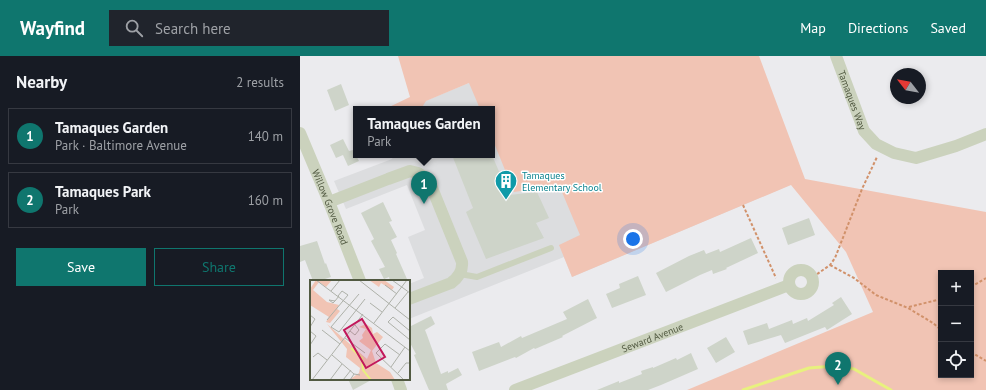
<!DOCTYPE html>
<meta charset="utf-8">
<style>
:root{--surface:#171b24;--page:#20242c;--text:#f1f3f6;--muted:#9ea1a6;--line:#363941;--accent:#0f766e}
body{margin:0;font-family:"PT Sans",sans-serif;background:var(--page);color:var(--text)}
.controls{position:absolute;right:12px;bottom:12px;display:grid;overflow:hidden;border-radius:0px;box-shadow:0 2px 6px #0003}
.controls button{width:36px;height:36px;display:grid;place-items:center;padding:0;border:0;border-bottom:1px solid var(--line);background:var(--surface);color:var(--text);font:20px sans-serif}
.compass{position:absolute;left:590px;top:12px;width:36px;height:36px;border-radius:50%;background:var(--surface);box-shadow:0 2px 6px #0003;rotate:301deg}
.you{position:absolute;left:333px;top:183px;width:14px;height:14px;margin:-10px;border:3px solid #fff;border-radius:50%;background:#1a73e8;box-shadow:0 0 0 6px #1a73e833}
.badge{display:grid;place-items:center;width:26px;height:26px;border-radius:50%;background:var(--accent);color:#fff;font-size:13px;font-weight:700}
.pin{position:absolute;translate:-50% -33px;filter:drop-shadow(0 1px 2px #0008)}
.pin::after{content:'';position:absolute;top:21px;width:14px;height:12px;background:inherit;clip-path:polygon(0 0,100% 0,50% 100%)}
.popup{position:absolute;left:53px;top:50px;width:142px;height:52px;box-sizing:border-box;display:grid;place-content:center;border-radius:0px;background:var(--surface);filter:drop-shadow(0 1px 3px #0005);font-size:13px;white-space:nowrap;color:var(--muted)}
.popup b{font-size:15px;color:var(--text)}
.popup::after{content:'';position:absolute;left:50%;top:100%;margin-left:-8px;border:8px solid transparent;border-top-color:var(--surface)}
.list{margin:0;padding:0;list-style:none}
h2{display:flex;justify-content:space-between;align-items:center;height:52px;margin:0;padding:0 16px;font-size:17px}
h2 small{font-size:13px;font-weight:400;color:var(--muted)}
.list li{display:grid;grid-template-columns:26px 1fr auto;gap:12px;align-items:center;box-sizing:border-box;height:56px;margin:0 8px 8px;padding:0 8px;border:1px solid var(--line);border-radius:0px}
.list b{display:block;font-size:15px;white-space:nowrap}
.list p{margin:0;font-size:13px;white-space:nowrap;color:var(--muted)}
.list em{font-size:13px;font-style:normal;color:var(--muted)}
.actions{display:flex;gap:8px;padding:12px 16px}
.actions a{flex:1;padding:9px 0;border:1px solid var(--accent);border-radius:0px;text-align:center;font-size:14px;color:var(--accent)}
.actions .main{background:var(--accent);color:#fff}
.icon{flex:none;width:22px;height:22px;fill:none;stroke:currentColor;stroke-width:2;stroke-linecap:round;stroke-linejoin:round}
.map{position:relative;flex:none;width:686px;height:334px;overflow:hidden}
header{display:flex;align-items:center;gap:24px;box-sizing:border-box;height:56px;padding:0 20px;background:var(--accent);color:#fff}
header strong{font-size:19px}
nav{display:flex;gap:22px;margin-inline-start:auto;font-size:14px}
.search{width:280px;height:36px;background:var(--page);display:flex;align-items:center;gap:10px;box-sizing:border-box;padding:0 14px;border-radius:0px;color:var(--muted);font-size:15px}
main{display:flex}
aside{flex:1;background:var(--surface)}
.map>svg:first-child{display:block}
.education{fill:#dcdddf}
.green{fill:#f1c4b4;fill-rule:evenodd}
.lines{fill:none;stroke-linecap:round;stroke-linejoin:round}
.stream{stroke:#e8f17e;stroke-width:3}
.building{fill:#ced4c9}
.path{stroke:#d1916a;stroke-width:2;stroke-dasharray:3 2;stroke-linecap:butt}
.lane{stroke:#cbd2bd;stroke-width:6}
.street{stroke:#cbd2bd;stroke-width:12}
.labels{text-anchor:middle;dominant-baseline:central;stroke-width:3;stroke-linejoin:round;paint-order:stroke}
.street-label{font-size:10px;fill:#525a42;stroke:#fff}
.culture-label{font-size:10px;fill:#0d838f;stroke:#fff;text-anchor:start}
.inset-river{fill:none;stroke:#e8f17e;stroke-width:2}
.inset-road{fill:none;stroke:#aeb1a9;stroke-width:1}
.view{fill:#c2185b;fill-opacity:0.15;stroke:#c2185b;stroke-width:2}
.inset-edge{fill:none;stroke:#525a42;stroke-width:2}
</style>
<header>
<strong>Wayfind</strong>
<div class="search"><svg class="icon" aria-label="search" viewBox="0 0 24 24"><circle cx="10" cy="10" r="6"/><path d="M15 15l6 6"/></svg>Search here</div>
<nav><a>Map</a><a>Directions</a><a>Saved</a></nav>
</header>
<main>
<aside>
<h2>Nearby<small>2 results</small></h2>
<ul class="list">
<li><span class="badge">1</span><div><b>Tamaques Garden</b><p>Park · Baltimore Avenue</p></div><em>140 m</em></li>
<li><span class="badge">2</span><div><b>Tamaques Park</b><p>Park</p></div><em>160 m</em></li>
</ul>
<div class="actions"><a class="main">Save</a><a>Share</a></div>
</aside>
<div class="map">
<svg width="686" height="334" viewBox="0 0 686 334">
<rect width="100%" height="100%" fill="#ebebee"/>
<!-- education -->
<path class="education" d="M437,0L490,129L272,221L264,201L109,263V228L124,222L108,181L125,174L107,129L46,153L34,125L92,103L94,99H192V53H121L125,45L169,27Z"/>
<!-- green -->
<path class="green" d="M98,0H459L505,123L686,156V334H387L573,256L546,196L491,129L272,221L259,189L280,179L259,129L214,136L192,82V53H180L169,27L126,45L121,53H85L110,41ZM641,217H671V319H641Z"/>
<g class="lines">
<!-- stream -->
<path class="stream" d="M443,334L509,312L534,310L554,313L591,334"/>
</g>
<!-- building -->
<path class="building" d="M41,28L49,49L35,55L27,34Z
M43,83L49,95L53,94L59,105L48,110L43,99L36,102L30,89Z
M152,99H192L209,139L237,136L249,162L236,167L244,182L186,203L166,156L173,152Z
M83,146L92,165L89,166L97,181L91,184L97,197L96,198L107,223L103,225H90L89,221L84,223L79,213L85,211L71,185L74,183L61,157Z
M509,162L515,179L488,189L482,172Z
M451,182L458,197L426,212L427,213L413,218L412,214L400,219L366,236L356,217L389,200L404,194L406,198L419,193L420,196Z
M17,185L25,208L26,207L31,221L19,225H13L5,204L0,206V190Z
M338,220L346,239L312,252L306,238L320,232L319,228Z
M541,241L552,258L527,274L525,271L485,287L481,279L448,289L443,275L467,267L469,273L492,264L493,268L507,262L508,265L534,249L532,247Z
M288,243L297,262L262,280L263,281L235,293L234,292L216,302L215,301L179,315L172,296L199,286L201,291L221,280L222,282L267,263L263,256Z
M131,260L135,268L125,274L127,279L141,318L148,315V317L158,312L162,319L146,328L148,334H129L114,299L116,298L109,285V271Z
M426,281L435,296L416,307L407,292Z
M391,297L398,313L361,329L348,334H297L319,325V327L342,318L341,315L353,311V312L376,302L377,304Z
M48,323H73L53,334Z"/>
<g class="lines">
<!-- path -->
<path class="path" d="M443,149L476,222
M530,209L554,222L576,239L608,252L633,267L641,274
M513,221L530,209L535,202L562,133L577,101
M671,231L686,222
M609,251L641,243
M671,296L686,305"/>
<!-- lane -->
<path class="lane" d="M160,218L177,221L251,192"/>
<!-- street -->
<g class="street">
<path id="s1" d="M536,0L564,75L576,88L594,97L616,102L656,90L686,78"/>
<path id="s2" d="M0,77L29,146L60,225"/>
<path d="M29,146L88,123L110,115L118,117L124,121L130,127L162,206C163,216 158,222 151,227L109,243"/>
<circle cx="501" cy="226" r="12"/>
<path d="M97,323L101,334"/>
<path id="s3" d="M215,334L489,229"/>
</g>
</g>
<!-- icons -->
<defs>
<g id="building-pin" transform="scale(1.15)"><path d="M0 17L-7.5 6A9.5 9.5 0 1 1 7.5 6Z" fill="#0f9aa8" stroke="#fff"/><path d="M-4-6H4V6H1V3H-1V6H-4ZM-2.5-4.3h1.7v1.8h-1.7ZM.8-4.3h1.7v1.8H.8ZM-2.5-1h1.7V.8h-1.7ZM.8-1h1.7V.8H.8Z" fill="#fff"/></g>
</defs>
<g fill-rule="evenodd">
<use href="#building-pin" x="206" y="125"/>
</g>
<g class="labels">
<!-- street labels -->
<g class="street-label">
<text stroke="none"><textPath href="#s1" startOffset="47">Tamaques Way</textPath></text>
<text stroke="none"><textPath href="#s2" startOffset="80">Willow Grove Road</textPath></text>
<text stroke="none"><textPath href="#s3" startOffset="147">Seward Avenue</textPath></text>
</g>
<!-- culture labels -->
<g class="culture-label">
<text x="222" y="119">Tamaques<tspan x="222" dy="12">Elementary School</tspan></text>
</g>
</g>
<!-- overview -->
<g transform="translate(10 224)">
<rect width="100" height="100" fill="#ebebee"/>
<path d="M6,0H22L16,7L9,2L3,10L17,22L29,25L27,29L30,31L20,43L16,42L19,37L0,25V9ZM59,0H74L84,7L82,10L71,3L69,7ZM17,44L57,79L61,70L49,61L53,58L52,55L56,49L49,47L56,44L62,48L63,54L67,52L73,57L62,71L66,83L80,92L85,100H39L49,93L50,88L36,77L37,69Z" fill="#f1c4b4"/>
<path class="inset-river" d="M41,68L52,78L53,90L61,100"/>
<path class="inset-road" d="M6,0L100,71M49,0L100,40M82,0L100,13M75,5L87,14M21,11L30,0M49,14L21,47L29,52L55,19M25,21L23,23L19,20L25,21L29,16M60,23L72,32M85,28L98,12M0,35L5,39L0,47M17,40L38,15L32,11L28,16M64,43L97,0M12,50L30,64M0,51L6,56L0,65M40,51L45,55L49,50L45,45M100,51L83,37L78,42L100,60M35,58L55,73M22,75L44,94M90,75L75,64L66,73L94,100M3,77L8,73L17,80M81,87L95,67M88,93L96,83H100M2,100L53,34M20,100L32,84M33,100L41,90M40,100L44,94L50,95"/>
<path class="view" d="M52,39L75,77L56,88L34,50Z"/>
<rect width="100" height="100" class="inset-edge"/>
</g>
</svg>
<div class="controls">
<button>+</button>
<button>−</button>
<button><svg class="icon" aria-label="locate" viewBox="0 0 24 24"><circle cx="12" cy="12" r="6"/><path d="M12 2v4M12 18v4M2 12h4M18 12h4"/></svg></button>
</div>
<svg class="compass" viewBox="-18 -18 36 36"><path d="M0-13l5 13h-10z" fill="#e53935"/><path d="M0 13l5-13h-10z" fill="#9ea1a6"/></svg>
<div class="you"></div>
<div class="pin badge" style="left:124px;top:148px">1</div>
<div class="popup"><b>Tamaques Garden</b>Park</div>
<div class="pin badge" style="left:538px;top:329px">2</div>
</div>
</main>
